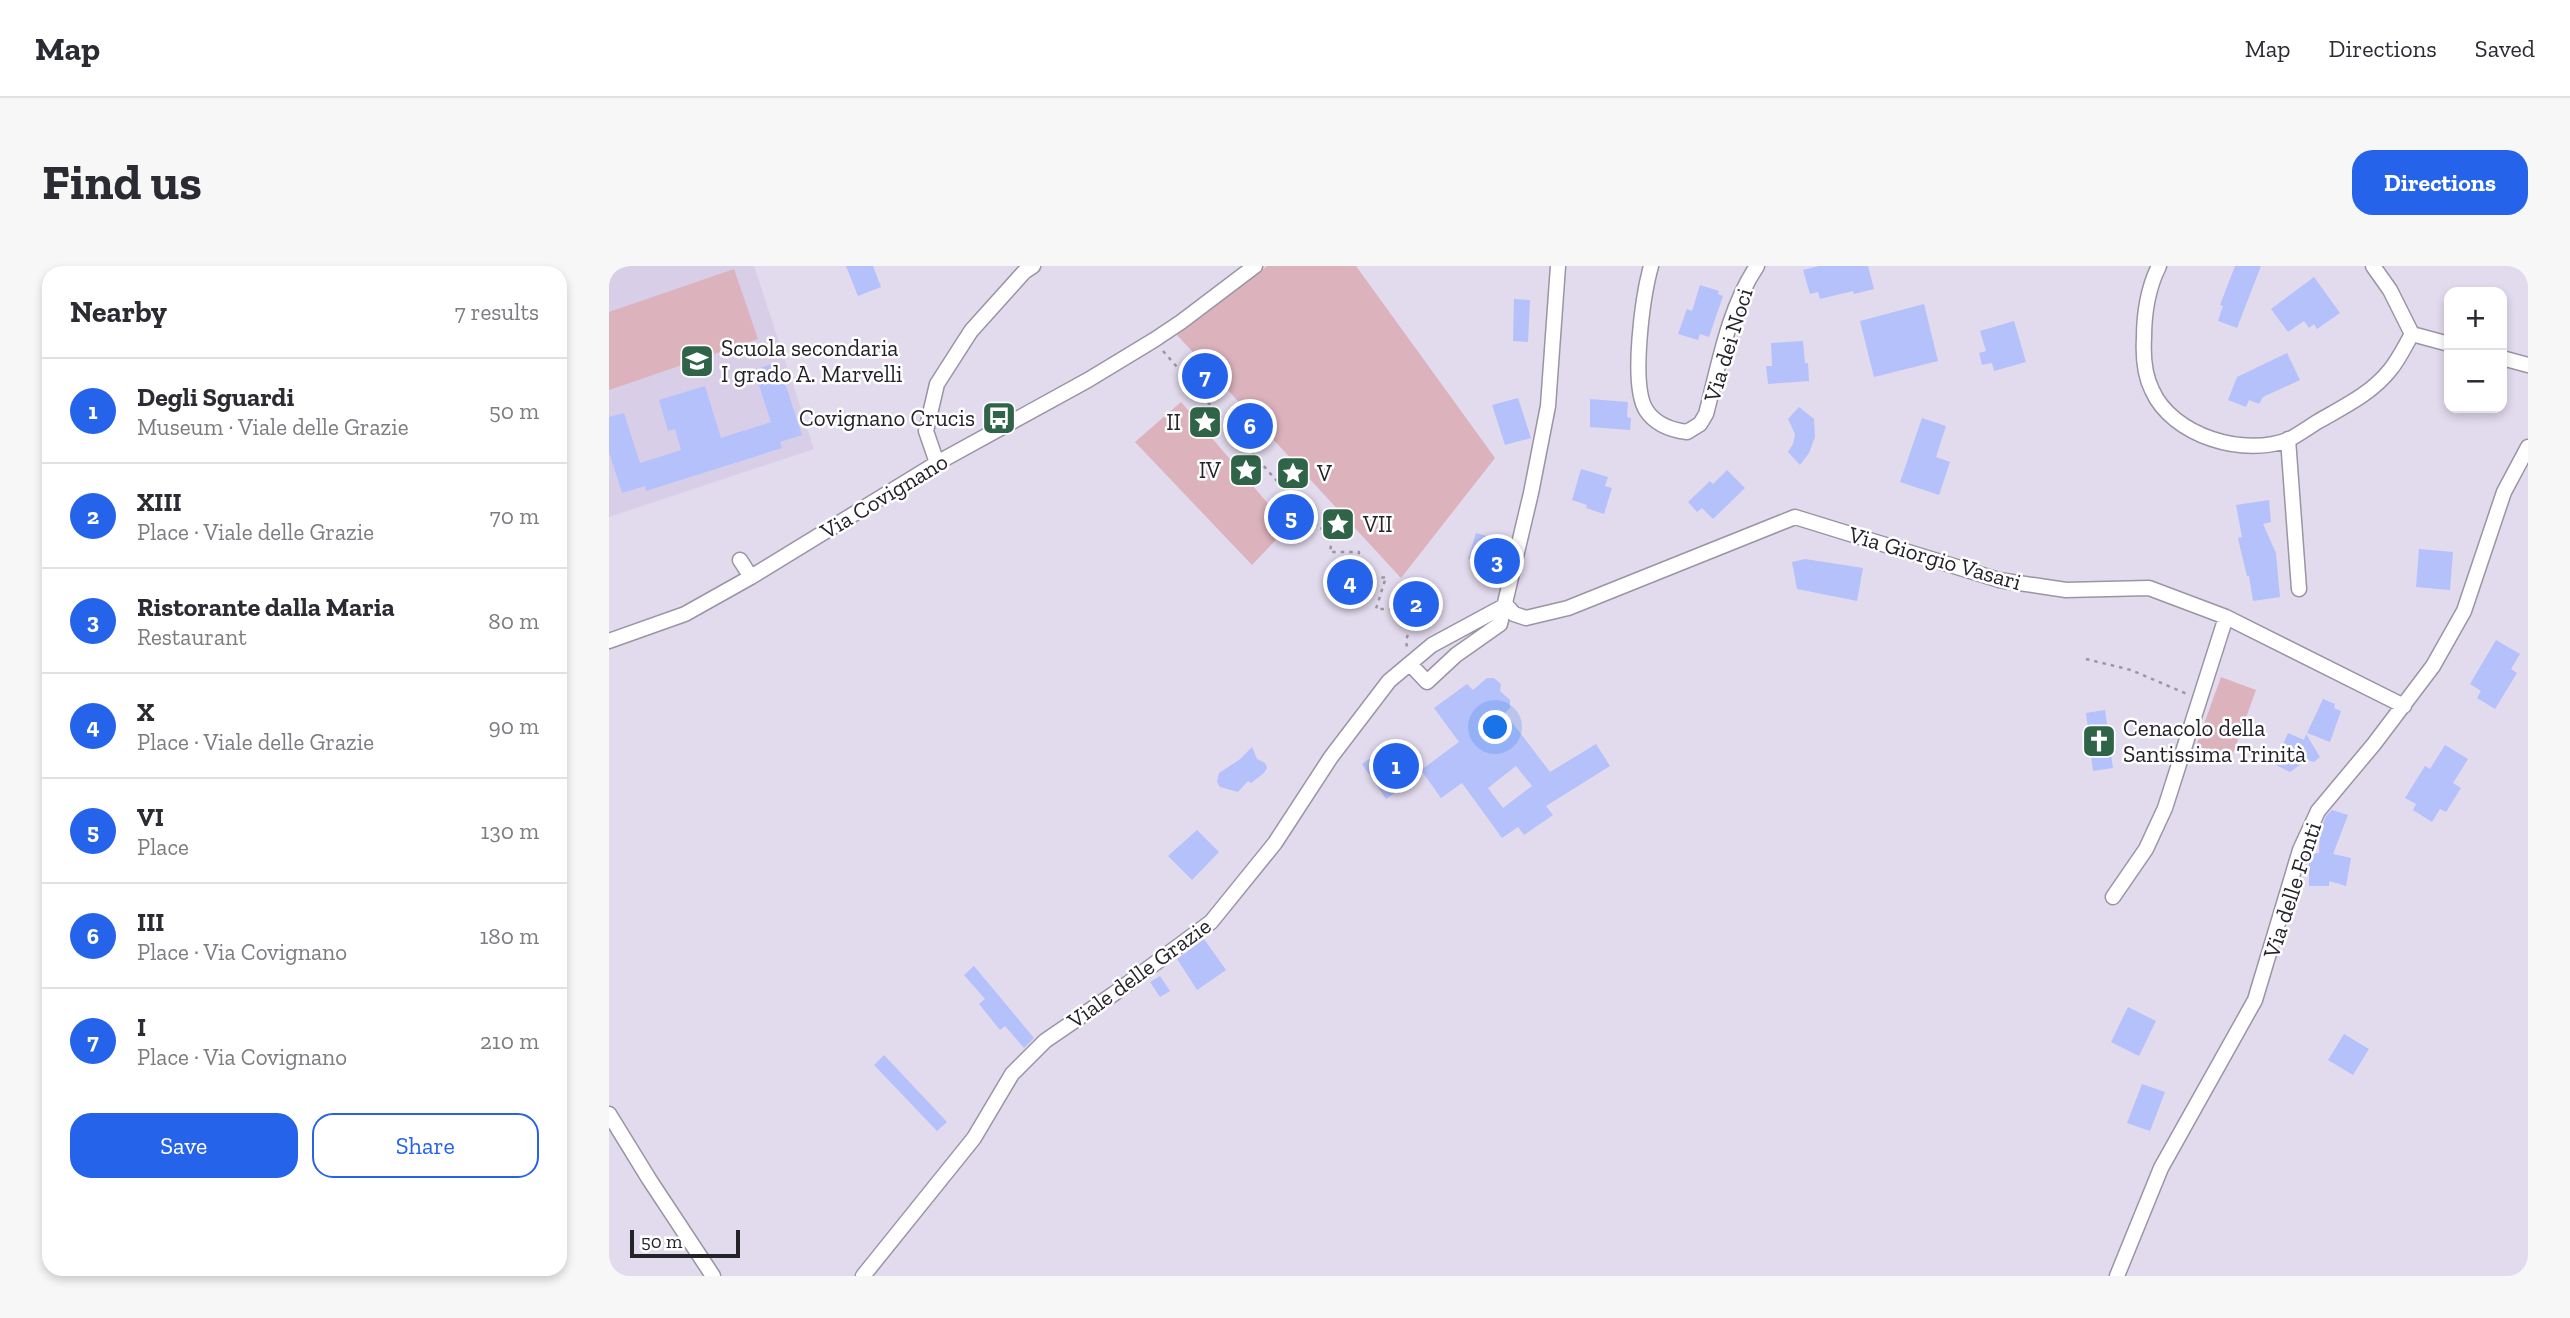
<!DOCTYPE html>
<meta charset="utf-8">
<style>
:root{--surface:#fff;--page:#f7f7f7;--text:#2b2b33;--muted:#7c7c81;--line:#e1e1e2;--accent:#2563eb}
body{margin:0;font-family:"Zilla Slab",serif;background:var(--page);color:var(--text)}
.controls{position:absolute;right:21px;top:21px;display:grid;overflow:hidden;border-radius:14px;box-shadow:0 4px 10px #0003}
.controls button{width:63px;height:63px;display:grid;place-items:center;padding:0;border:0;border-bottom:2px solid var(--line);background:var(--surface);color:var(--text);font:35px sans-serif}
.scale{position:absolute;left:21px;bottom:18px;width:110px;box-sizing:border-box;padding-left:7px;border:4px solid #25232a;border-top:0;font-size:19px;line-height:24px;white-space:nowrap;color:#25232a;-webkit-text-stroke:5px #fff;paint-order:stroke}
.you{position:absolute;left:887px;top:462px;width:24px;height:24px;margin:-18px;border:5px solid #fff;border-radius:50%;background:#1a73e8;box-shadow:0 0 0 10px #1a73e833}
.badge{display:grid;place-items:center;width:46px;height:46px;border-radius:50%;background:var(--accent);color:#fff;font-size:23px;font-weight:700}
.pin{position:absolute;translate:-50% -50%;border:4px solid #fff;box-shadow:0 2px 7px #0006}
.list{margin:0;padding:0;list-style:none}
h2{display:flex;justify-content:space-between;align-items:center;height:91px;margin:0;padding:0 28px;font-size:30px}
h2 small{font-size:23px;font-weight:400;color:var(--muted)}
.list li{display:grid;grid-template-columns:46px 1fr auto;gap:21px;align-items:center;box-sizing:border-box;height:105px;padding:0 28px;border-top:2px solid var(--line)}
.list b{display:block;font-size:26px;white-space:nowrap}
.list p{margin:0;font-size:23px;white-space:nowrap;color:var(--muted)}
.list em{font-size:23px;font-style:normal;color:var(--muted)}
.actions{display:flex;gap:14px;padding:21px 28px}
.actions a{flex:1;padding:16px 0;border:2px solid var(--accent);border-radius:21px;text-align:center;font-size:24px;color:var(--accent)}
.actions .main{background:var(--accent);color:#fff}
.map{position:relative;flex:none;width:1919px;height:1010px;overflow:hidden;border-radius:21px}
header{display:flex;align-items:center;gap:42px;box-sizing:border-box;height:98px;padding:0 35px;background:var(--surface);border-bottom:2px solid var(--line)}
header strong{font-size:33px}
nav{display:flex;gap:38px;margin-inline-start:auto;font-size:24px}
.intro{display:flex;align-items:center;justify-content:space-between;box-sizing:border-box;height:168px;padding:0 42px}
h1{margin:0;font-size:49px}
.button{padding:18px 32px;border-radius:21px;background:var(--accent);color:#fff;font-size:24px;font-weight:700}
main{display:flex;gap:42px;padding:0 42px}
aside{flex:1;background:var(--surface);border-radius:21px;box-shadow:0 4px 10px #0003}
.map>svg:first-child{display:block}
.built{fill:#d8cee7}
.green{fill:#dcb2bd}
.building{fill:#b5c1fb;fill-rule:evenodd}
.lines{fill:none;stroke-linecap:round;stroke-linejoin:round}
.minor-casing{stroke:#9b94a5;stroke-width:17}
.path{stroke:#9b95a4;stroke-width:2.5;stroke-dasharray:3.5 5;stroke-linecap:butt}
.minor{stroke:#fff;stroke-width:14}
.labels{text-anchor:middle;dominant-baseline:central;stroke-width:5;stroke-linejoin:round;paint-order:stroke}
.street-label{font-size:23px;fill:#25232a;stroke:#fff}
.poi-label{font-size:23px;fill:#25232a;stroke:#fff;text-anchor:start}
</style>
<header>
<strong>Map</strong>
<nav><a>Map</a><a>Directions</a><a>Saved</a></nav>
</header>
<div class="intro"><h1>Find us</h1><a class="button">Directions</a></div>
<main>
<aside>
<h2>Nearby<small>7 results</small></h2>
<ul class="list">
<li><span class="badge">1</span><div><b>Degli Sguardi</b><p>Museum · Viale delle Grazie</p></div><em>50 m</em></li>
<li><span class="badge">2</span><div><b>XIII</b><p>Place · Viale delle Grazie</p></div><em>70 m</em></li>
<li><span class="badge">3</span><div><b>Ristorante dalla Maria</b><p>Restaurant</p></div><em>80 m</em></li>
<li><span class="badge">4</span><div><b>X</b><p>Place · Viale delle Grazie</p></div><em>90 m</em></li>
<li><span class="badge">5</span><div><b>VI</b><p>Place</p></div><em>130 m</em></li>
<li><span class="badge">6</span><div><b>III</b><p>Place · Via Covignano</p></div><em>180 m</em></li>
<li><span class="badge">7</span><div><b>I</b><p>Place · Via Covignano</p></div><em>210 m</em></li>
</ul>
<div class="actions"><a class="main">Save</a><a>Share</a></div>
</aside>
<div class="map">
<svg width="1919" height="1010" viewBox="0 0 1919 1010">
<rect width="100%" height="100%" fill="#e2daed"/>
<!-- built -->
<path class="built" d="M21,0H145L205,183L0,251V7Z"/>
<!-- green -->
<path class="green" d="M658,0H747L886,192L792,312L568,69Z
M125,3L149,73L0,124V46Z
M572,136L679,261L643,299L526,176Z
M1612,411L1647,424L1622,493L1587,480Z"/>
<!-- building -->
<path class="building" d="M237,0H264L272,21L249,30Z
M1210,0H1259L1265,23L1245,28L1244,25L1211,33L1209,26L1201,28L1194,4Z
M1626,0H1652L1628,62L1609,55L1614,40L1611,39Z
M1705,11L1731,47L1708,63L1705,58L1700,62L1695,55L1679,66L1662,43Z
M1091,19L1110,25L1109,28L1114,30L1100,71L1091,68L1089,74L1069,68L1078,43L1083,45Z
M905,33L921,34L919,76L904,75Z
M1315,38L1329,95L1265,111L1251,55Z
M1405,55L1417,96L1385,105L1383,97L1373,99L1370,87L1377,85L1371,65Z
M1194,75L1196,97H1199L1200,115L1159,118L1157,100H1163L1162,77Z
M1678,87L1691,114L1654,131L1650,138L1640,134L1637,141L1619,134L1628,111Z
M169,96L193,169L171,176L173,182L37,225L36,220L13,227L0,186V151L15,147L31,197L72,184L66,163L59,165L50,134L96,120L112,172L162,156L145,104Z
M909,132L922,172L896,179L883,139Z
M981,133L1019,136L1018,151L1022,152L1021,164L981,161Z
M1190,141L1205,153L1206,171L1200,187L1191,199L1179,186L1184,178L1186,168L1179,153Z
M1313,152L1337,160L1327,191L1341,196L1330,229L1291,216Z
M972,203L999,211L996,220L1003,222L995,248L977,242L978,239L963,234Z
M1118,204L1136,222L1104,253L1093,242L1088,246L1079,236L1101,215L1104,218Z
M1660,234L1662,256L1654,258L1667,287L1671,331L1644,335L1640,310H1638L1631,281L1629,272L1633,271L1627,239Z
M867,267L900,276L892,304L859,293Z
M1810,283L1844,286L1841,324L1807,321Z
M1196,293L1254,302L1248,335L1188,323L1183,296Z
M1887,374L1911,388L1902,403L1908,407L1886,443L1868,432L1872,425L1861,418Z
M878,412H885L892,418L891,425L901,434V442L896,447L941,506L987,478L1001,500L937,540L944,549L915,569L909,561L893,572L853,517L832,532L812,504L850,476L825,442L858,418L864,424ZM907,500L923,520L894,542L879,522Z
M1714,433L1726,438L1725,442L1732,445L1721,476L1698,467Z
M1496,444L1504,502L1484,505L1477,447Z
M1679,467L1695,474L1697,468L1711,491L1705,496L1698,494L1681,506L1665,498Z
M784,476L808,511L777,533L753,498Z
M1836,479L1859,493L1844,517L1852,522L1837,546L1831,543L1823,556L1804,544L1807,538L1796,532L1816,500L1821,503Z
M643,481L648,493L656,497L658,502L655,507L642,517L639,515L629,526L611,521L608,516L610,507L630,494Z
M1723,544L1739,549L1724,588L1742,592L1737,620L1720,615V620H1700V597H1702L1703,588L1710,587L1711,565L1717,550Z
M588,564L610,586L583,614L559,590Z
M595,673L617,704L588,724L568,693Z
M365,700L425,772L415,782L396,760L391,764L370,738L376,733L355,709Z
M551,710L561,725L551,731L541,716Z
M1519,741L1547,755L1530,790L1502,776Z
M1735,768L1760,783L1744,809L1719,794Z
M275,789L338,856L328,865L265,799Z
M1533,818L1556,826L1541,865L1518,857Z"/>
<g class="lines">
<!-- minor casing -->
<g class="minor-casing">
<path id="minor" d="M1042,0C1034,29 1021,118 1037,144C1046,158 1062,164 1078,166L1091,158L1097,148C1110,99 1119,43 1148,0
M1550,0C1539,22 1535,47 1535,72C1534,89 1535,108 1543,124C1563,170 1636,192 1681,173C1690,168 1699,162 1708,156C1734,141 1762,128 1781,104C1790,93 1796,80 1803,68
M1764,0L1781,24L1803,68L1840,78
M1893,92L1919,99
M1679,173L1690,323
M328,197L317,165L328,118L362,65L415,6L424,0
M131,294L142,311
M897,339L905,348L917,352L959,342L1186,251L1390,314L1457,324L1540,322L1617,351L1795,440
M0,375L76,348L142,311L328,197L479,114L545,74L572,56L646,0
M801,398L818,416L847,389L891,358L922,227L939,140L949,0
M1504,631L1537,583L1556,542L1617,351
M0,848L40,913L104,1010
M254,1010L365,872L403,808L436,775L506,727L602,656L666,577L722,491L780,415L823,379L897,339
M1508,1010L1552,902L1646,734L1691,584L1709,545L1765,478L1824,400L1855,345L1895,226L1919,181"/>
</g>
<!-- path -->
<path class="path" d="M554,85L710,263L725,260L721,286H750L745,316L777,311L767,343H804L805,347L797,375L798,381
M1477,393L1522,404L1578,428"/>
<!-- minor -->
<use href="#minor" class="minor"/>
</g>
<!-- icons -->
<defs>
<g id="school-square" transform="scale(1.75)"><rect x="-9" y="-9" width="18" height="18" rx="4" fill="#2f6449" stroke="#fff"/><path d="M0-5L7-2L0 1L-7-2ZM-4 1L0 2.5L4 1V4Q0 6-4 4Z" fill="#fff"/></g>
<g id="bus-square" transform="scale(1.75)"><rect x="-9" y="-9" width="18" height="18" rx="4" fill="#2f6449" stroke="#fff"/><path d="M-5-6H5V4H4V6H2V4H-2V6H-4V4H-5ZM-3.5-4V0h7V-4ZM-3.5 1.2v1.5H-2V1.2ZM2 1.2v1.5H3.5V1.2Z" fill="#fff"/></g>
<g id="sight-square" transform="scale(1.75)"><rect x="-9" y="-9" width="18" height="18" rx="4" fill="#2f6449" stroke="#fff"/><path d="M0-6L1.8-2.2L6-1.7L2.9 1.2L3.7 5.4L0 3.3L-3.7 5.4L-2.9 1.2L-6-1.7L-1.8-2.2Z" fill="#fff"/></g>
<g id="church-square" transform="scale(1.75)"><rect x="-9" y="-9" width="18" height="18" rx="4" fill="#2f6449" stroke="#fff"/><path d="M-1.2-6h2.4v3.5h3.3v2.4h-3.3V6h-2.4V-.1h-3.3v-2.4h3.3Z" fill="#fff"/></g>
</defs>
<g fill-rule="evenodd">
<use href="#school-square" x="88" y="95"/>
<use href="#bus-square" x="390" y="152"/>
<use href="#sight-square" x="596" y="156"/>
<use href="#sight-square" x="637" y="204"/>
<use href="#sight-square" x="684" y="207"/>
<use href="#sight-square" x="729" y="258"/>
<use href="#church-square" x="1490" y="475"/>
</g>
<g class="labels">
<!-- street labels -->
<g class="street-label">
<text transform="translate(1119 79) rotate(-73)">Via dei Noci</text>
<text transform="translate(275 230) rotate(-31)">Via Covignano</text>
<text transform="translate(1326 292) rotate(16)">Via Giorgio Vasari</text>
<text transform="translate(1683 624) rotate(-72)">Via delle Fonti</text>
<text transform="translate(530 707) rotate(-36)">Viale delle Grazie</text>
</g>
<!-- poi labels -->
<g class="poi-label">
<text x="112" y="82">Scuola secondaria<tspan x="112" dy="26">I grado A. Marvelli</tspan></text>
<text x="366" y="152" text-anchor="end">Covignano Crucis</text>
<text x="572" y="156" text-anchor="end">II</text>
<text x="612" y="204" text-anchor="end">IV</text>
<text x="708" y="207">V</text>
<text x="754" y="258">VII</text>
<text x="1514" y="462">Cenacolo della<tspan x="1514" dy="26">Santissima Trinità</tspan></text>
</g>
</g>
</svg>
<div class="controls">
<button>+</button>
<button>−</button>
</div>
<div class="scale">50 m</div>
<div class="you"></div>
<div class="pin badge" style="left:787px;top:500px">1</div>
<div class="pin badge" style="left:807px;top:338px">2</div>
<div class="pin badge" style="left:888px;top:295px">3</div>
<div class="pin badge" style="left:741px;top:316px">4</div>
<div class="pin badge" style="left:682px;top:251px">5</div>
<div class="pin badge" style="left:641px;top:160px">6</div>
<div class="pin badge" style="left:596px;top:110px">7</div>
</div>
</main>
